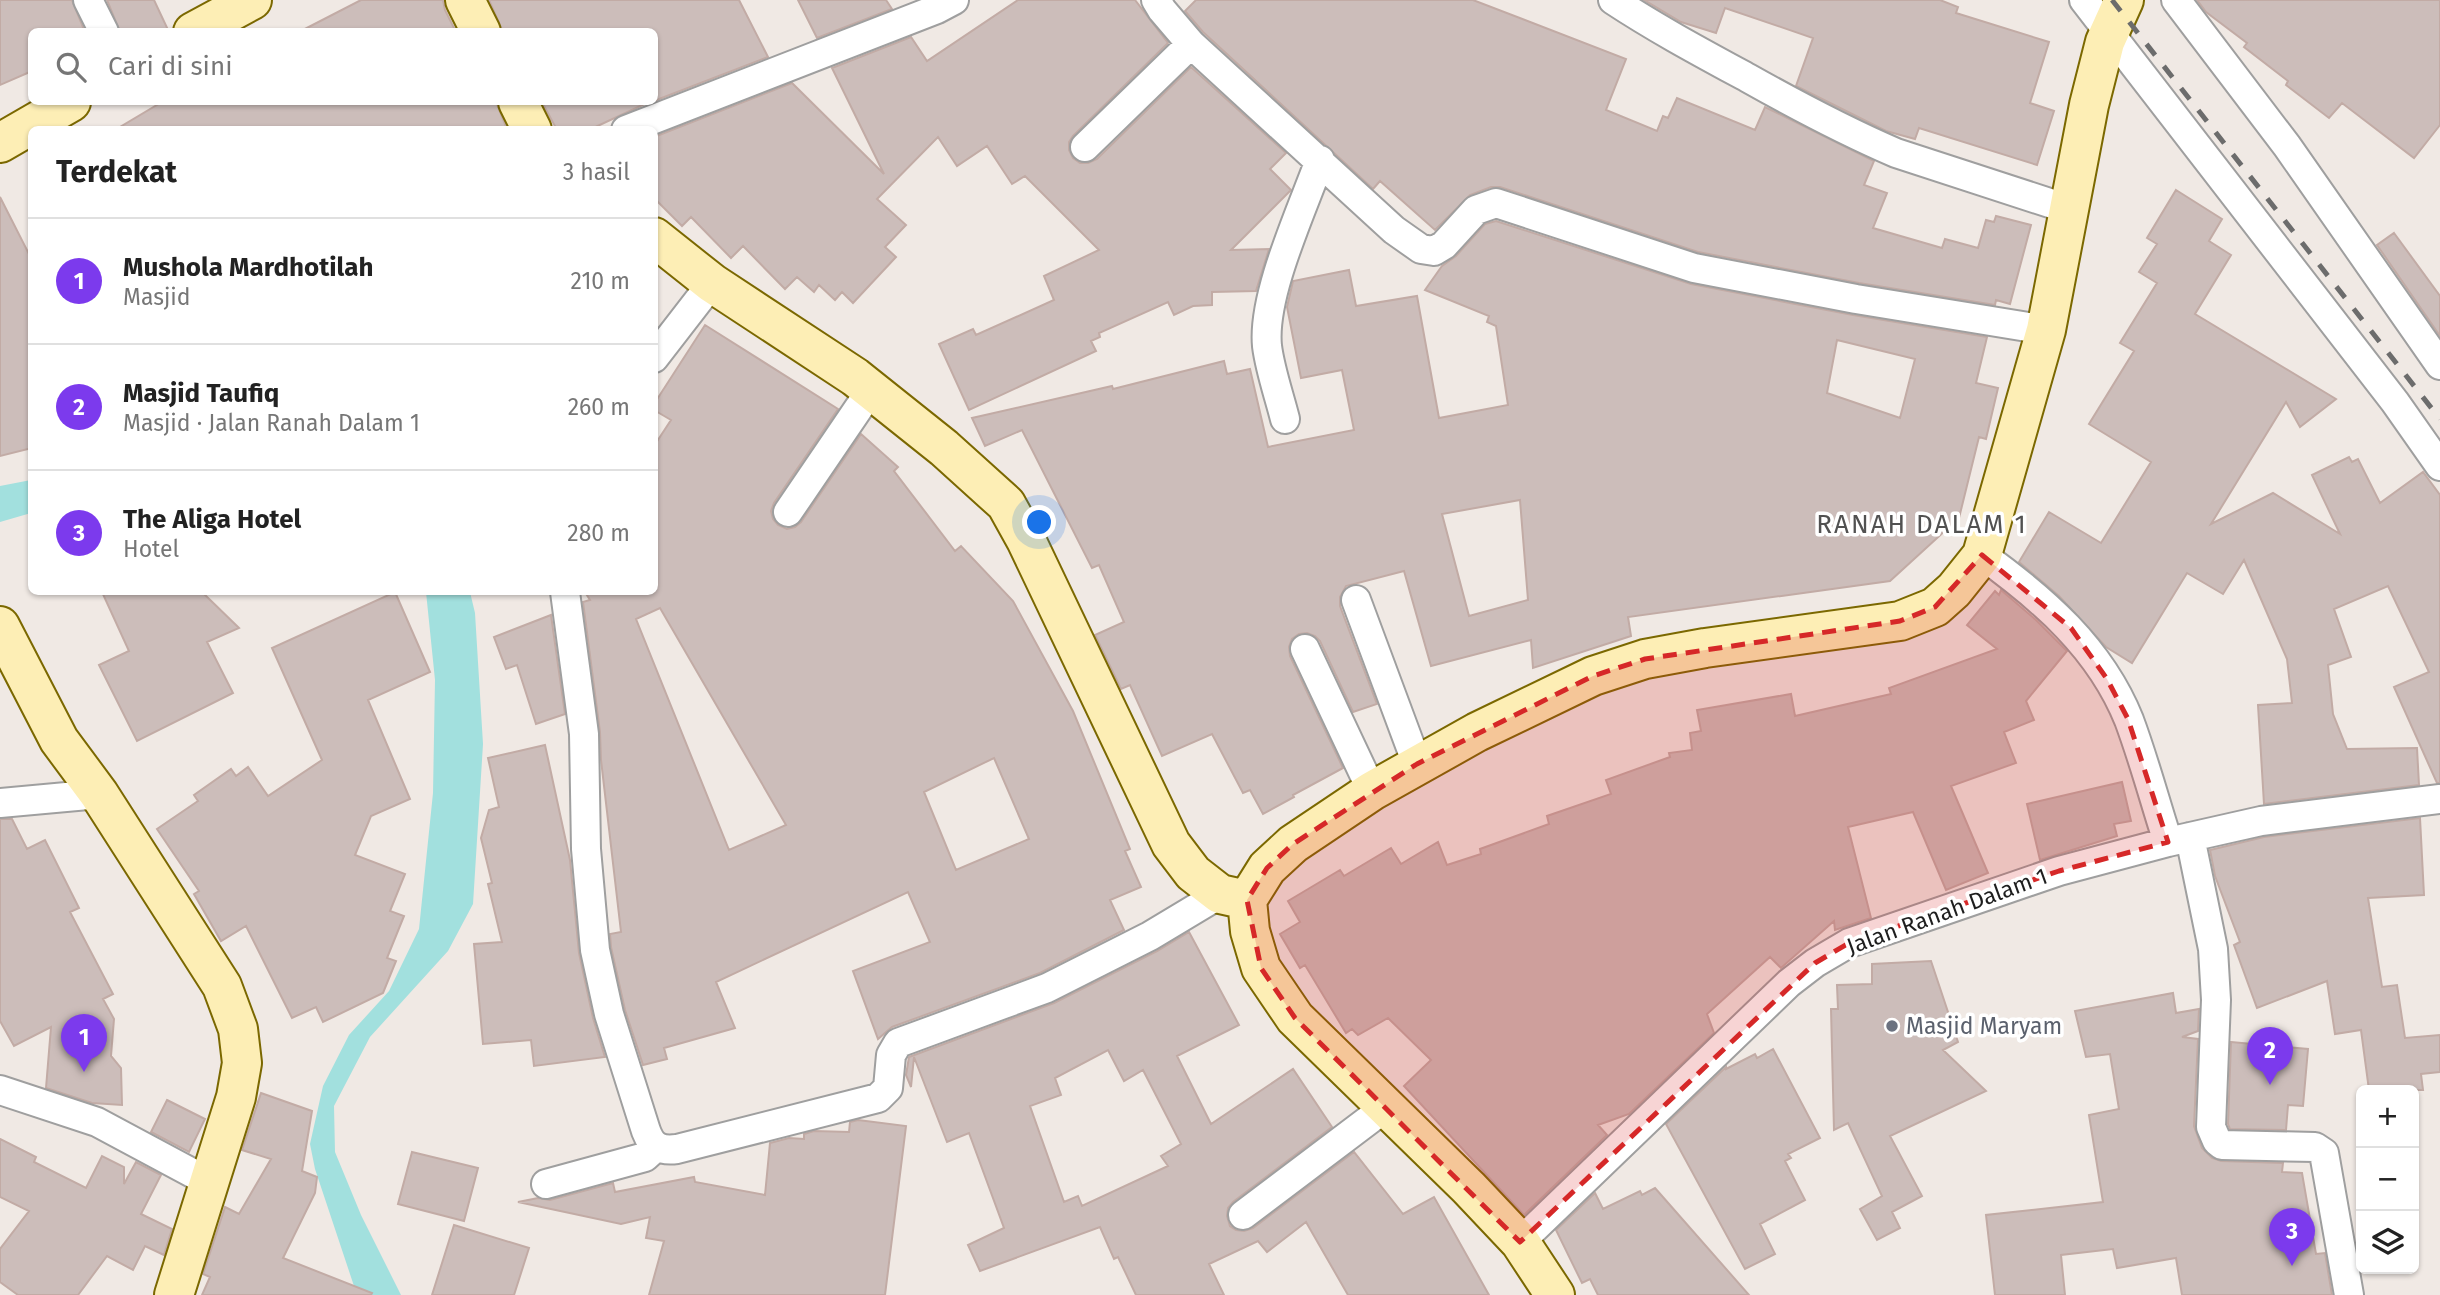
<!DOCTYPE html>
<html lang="id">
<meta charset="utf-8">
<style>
:root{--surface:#fff;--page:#f6f6f6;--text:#222;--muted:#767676;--line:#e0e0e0;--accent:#7c3aed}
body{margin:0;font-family:"Fira Sans",sans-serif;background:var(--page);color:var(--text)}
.controls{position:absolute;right:21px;bottom:21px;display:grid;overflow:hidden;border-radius:10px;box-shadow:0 2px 5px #0004}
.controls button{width:63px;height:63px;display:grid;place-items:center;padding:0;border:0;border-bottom:2px solid var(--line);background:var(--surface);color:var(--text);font:35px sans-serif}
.you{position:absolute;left:1040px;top:523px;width:24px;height:24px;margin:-18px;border:5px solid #fff;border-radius:50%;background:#1a73e8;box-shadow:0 0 0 10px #1a73e833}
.badge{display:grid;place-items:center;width:46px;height:46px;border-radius:50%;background:var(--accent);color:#fff;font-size:23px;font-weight:700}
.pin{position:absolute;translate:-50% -58px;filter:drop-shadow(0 2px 4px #0008)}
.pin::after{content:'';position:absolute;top:37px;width:24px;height:21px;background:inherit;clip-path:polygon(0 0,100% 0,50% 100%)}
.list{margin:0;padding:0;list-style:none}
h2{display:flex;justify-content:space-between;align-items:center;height:91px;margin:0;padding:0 28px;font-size:30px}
h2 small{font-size:23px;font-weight:400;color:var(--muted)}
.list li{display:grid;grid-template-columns:46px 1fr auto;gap:21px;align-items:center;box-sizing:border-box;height:126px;padding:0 28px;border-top:2px solid var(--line)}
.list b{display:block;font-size:26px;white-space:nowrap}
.list p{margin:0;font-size:23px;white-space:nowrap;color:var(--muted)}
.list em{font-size:23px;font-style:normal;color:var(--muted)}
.icon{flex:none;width:38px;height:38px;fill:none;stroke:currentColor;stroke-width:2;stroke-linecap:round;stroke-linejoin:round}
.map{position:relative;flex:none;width:2440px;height:1295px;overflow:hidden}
.search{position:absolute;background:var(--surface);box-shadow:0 2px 5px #0004;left:28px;top:28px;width:630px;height:77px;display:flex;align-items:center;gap:18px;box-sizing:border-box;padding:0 24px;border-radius:10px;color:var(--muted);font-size:26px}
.panel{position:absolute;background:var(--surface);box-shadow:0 2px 5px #0004;left:28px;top:126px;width:630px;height:469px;border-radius:10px}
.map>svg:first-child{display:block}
.water{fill:#a2e0de}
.building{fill:#ccbdba;stroke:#c2aba5;stroke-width:2;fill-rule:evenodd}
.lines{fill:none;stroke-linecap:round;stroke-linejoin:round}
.street-casing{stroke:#9f9f9f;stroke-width:32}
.secondary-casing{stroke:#7b6800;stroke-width:42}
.street{stroke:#fff;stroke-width:28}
.secondary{stroke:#fdeeb5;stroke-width:38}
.rail{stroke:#6c6c6c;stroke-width:5;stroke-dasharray:14 14;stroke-linecap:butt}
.marked{fill:#d62828;fill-opacity:0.2;stroke:#d62828;stroke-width:5;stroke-dasharray:14 9;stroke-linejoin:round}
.worship-dot{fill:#6b7280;stroke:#fff;stroke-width:2.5}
.labels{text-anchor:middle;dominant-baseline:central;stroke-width:7;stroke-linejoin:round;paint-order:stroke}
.street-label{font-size:23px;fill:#1e1e1e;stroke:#fff}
.worship-label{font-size:23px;fill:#5b616d;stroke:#fff;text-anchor:start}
.quarter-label{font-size:26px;letter-spacing:2px;fill:#515151;stroke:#fff}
</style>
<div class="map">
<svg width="2440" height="1295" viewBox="0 0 2440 1295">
<rect width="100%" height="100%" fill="#f0e9e4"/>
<!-- water -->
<path class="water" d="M31,480V513L0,522V486Z
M426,592H470L475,613L483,744L473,904L448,951L370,1037L334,1106L335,1152L361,1215L401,1295H357L315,1169L310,1144L323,1086L349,1035L389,991L419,929L433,793L435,680Z"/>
<!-- building -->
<path class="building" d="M0,0H72L85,32H32V71L0,85Z
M107,0H154L169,32H120Z
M361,0H443L445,10L456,32H299Z
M489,0H739L768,57L654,101V32H503Z
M798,0H886L892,9L817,38Z
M1018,0H1135L1168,43L1073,136L1069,142V150L1073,158L1080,163H1088L1097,159L1191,67L1286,153L1270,169L1291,190L1231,250L1269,249L1256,291L1212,292V305L1193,306L1174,315L1168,302L1099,333L1100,337L1091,341L1096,351L969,410L939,344L973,329L976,335L1054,300L1044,276L1099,250L1025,176L1012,184L987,146L957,166L938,137L877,199L906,225L885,247L896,257L853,303L842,292L835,300L819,285L814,292L797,277L785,289L743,246L731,258L691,217L682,226L654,198V137L792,83L884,174L832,68L911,37L927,61Z
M1196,0H1473L1626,59L1606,110L1657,131L1663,116L1668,118L1677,98L1755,130L1765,107L1874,161L1864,185L1887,193L1873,228L1942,248L1945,239L1978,248L1986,220L1994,222L1996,216L2031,225L2010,304L1996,300L1995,305L1859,283L1698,252L1500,187H1491L1470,195L1435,230L1380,181L1373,189L1203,32L1185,11Z
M1644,0H1940L1958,7L1956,13L2049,42L2030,103L2054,111L2037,165L1919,128L1915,139L1886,131L1796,86L1813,38L1725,8L1716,33L1681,22Z
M2197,0H2440V125L2414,158L2342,103L2329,118L2286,85L2288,81L2244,47L2247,43L2206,12Z
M162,102H496L507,129L115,130Z
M542,102H649L589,130H557Z
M2176,190L2222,219L2209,241L2231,255L2195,314L2336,399L2300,427L2286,402L2211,524L2273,493L2340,534L2312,475L2349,457L2352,462L2358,459L2380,503L2423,472L2440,495V783H2437L2394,687L2429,672L2388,586L2334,609L2351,657L2328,665L2333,714L2347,749L2417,748L2419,785L2264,804L2258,705L2292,703L2287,659L2244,560L2223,594L2187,573L2132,663L2106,647L2059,596L2019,562L2049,512L2101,543L2151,462L2089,424L2134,351L2120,343L2157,283L2139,272L2157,244L2147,238Z
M0,197L32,260V448L0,456Z
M1496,221L1691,284L1853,315L1987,337L1976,383L1998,388L1986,439L1979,437L1959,518L1890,581L1628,617L1631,636L1533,668L1531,640L1431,666L1404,571L1346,586L1340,597V606L1377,704L1353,712L1320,641L1315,636L1307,633L1299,634L1292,639L1289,647L1290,656L1343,768L1293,795L1294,797L1263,814L1250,790L1243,793L1212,734L1162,756L1130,685L1121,689L1095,635L1124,622L1099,565L1092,568L1022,430L985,446L972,418L1112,386L1113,389L1224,361L1227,374L1250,369L1268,447L1354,430L1342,370L1301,378L1287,307L1293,281L1349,270L1356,306L1417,296L1439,418L1508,405L1496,326L1487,322L1489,316L1425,290L1442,266L1456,256L1485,224ZM1837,340L1915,359L1900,418L1827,393ZM1520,500L1528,600L1469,616L1442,514Z
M2394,233L2440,296V336L2377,245Z
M705,325L838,409L774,503L771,511L773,519L778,525L787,529L795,527L801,522L861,434L898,467L894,471L955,551L961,546L1013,601L1073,711L1130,849L1125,851L1141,887L1110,900L1124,930L1040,973L892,1027L878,1039L853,971L930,942L908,892L716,982L735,1028L664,1048L667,1059L643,1065L625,1010L611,947L610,934L621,932L601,760L600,732L583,602L590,600L585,592H654V446L671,420L654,410V404ZM660,608L786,825L729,850L636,619ZM994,758L1029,839L956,870L924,792Z
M2001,590L2036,620L2067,651L2026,701L2034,720L2004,732L2016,763L1951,786L1988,873L1946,890L1913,812L1848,827L1871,918L1835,930L1834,921L1781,968L1770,957L1707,1014L1714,1033L1629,1114L1598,1125L1607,1135L1524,1215L1404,1086L1431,1060L1388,1018L1358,1035L1352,1029L1346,1033L1305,965L1300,968L1280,934L1300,922L1288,901L1340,870L1344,876L1391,848L1401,864L1438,842L1447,865L1481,854L1480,849L1549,824L1547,816L1611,794L1606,780L1670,757L1669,753L1692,750L1690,733L1701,731L1697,710L1791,694L1795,716L1891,694L1889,688L1997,649L1967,625L1995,591L1999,595Z
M102,592H202L239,628L207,642L233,693L137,741L99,665L129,651Z
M395,592L430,672L368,700L410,799L371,816L355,855L405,874L390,911L404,916L387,958L396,961L383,993L323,1022L316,1007L292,1018L246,926L221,941L194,894L199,891L157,829L198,801L194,795L231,769L236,776L248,767L268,796L322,760L272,648Z
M551,615L565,714L536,724L517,665L506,669L494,637Z
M545,745L570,860L579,953L593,1018L605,1057L534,1066L531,1040L483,1044L474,944L502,942L488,884L492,883L481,838L489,810L499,807L488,758Z
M2122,782L2131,821L2114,824L2117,836L2040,860L2027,804Z
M2420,818L2424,895L2368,898L2382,987L2397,985L2405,1038L2440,1035V1072L2421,1074L2423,1090H2369L2361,1030L2335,1034L2327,981L2257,1008L2234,945L2240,942L2215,876L2210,850L2264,837Z
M0,819H12L27,849L45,840L79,908L70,912L113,994L103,999L114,1019L111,1056L121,1068L122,1105L92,1103L46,1088L51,1027L14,1046L0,1021Z
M1189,932L1239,1025L1177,1056L1211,1124L1293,1069L1332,1127L1233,1202L1228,1208L1227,1216L1230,1226L1236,1230L1244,1231L1253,1228L1354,1152L1403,1214L1434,1197L1489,1295H1348L1306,1222L1267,1252L1258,1241L1209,1264L1224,1295H1136L1118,1257L1114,1259L1100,1227L980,1271L968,1245L1004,1228L969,1133L947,1142L914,1057L911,1087L906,1075L909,1057L1054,1003L1157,951ZM1108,1050L1124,1081L1143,1070L1181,1144L1161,1156L1168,1166L1082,1206L1078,1196L1064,1202L1030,1106L1061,1095L1055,1078Z
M1931,961L1958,1042L1943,1050L1986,1091L1890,1136L1922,1196L1892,1212L1900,1228L1877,1240L1860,1209L1882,1196L1848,1123L1834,1130L1831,1009H1838L1837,985L1872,984V964Z
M2173,993L2176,1013L2199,1009L2198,1031L2182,1037L2198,1039L2194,1126L2202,1148L2212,1158L2221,1161L2283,1163L2282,1172L2302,1173L2316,1254L2325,1253L2332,1295H2182L2176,1258L2117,1268L2113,1249L2061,1255L2065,1295H1995L1986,1215L2103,1202L2089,1115L2119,1109L2110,1054L2086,1057L2075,1011Z
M2231,1042L2308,1049L2303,1106L2288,1105L2286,1130L2230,1129L2228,1124Z
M1773,1049L1820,1138L1788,1154L1791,1158L1785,1161L1805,1200L1760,1224L1775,1254L1745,1269L1666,1124L1726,1067V1069L1755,1054L1757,1058Z
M261,1093L312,1111L302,1171L317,1177L315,1193L283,1258L372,1293L371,1295H202L210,1277L203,1274L225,1207L239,1214L271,1159L242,1150Z
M167,1100L205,1119L189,1152L151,1132Z
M858,1120L906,1126L885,1295H649L664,1241L646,1238L650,1217L621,1224L518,1202L538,1198L550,1200L613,1183L615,1192L694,1177L695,1182L765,1195L770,1143L789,1138L804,1139V1134L814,1131L849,1132L850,1122Z
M0,1139L36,1157L34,1162L86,1188L102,1156L124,1167V1184L136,1162L161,1175L141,1214L172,1229L164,1255L145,1246L133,1270L107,1256L78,1295H18L0,1282V1249L29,1211L0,1197Z
M412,1152L478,1168L464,1221L398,1204Z
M1655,1188L1749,1295H1598L1590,1279L1582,1283L1556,1230L1595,1193L1603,1209L1640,1191L1642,1195Z
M454,1225L529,1248L514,1295H432Z"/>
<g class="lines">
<!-- street casing -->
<g class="street-casing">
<path id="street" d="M88,0L104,32
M1156,0L1162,10L1191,44L1394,230L1421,249L1434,251L1444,245L1476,210L1496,203L1694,268L1856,299L2046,330
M1613,0C1657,29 1702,53 1748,78C1796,105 1845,131 1896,153L2068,209
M2084,0L2395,402L2440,466
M2176,0L2287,146L2440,365
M626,130L937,9L954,0
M1085,147L1191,44
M654,358L712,283
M1285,419C1279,395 1270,370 1267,346C1262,295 1302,210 1320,160
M788,512L871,390
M1982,555C2043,599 2100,648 2129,720C2144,760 2155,802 2168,842
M565,592L584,734L586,849L595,950L609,1014L646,1131C652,1147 660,1151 677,1149L878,1098L888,1088L891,1055L898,1043L1047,988L1150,936L1220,894
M1356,600L1417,764
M1305,649L1372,791
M0,803L99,794
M2190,837L2213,949L2216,1000L2211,1127L2217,1141L2222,1145L2315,1147L2324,1153L2349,1295
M0,1090L97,1122L209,1182
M546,1184L645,1157L656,1147
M1243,1215L1386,1107
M1520,1242L1789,983L1815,963L1849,943L2059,871L2168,842L2261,821L2440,799"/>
</g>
<!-- secondary casing -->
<g class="secondary-casing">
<path id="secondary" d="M465,0L481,32
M193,32L252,0
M518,102L532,130
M0,143L71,102
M654,237L712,283L855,377L944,448L1006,504L1026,540L1171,844L1193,873L1220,894L1247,900
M0,626L59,740L99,794L222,986L238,1029L242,1063L236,1097L174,1295
M1555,1295L1520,1242L1469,1188L1295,1018L1261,968L1250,931L1247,900L1267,868L1293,844L1372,791L1477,732L1593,676L1645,659L1705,648L1900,621L1935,607L1954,590L1982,555L2046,330L2089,105L2105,42L2124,0"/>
</g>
<!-- street -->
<use href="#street" class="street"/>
<!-- secondary -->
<use href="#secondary" class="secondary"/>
<!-- rail -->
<path class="rail" d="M2112,0L2440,419"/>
</g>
<!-- marked area -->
<path class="marked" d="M1982,555L2071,628L2107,679L2128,719L2168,842L2059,871L1849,943L1815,963L1520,1242L1295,1018L1261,968L1247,900L1267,868L1293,844L1417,764L1593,676L1645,659L1900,621L1935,607Z"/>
<!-- markers -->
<circle class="worship-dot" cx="1892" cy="1026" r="7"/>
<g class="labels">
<!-- street labels -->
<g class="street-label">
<text transform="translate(1947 911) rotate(-20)">Jalan Ranah Dalam 1</text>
</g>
<!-- worship labels -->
<g class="worship-label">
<text x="1906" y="1026">Masjid Maryam</text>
</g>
<!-- quarter labels -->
<g class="quarter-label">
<text x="1922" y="524">RANAH DALAM 1</text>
</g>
</g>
</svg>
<div class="controls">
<button>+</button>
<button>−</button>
<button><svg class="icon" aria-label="layers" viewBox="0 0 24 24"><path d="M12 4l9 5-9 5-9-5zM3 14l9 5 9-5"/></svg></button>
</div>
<div class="you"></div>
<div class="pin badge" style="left:84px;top:1072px">1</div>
<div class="pin badge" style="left:2270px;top:1085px">2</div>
<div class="pin badge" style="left:2292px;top:1266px">3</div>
<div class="search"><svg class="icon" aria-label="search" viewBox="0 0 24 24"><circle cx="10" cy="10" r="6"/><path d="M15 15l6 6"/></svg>Cari di sini</div>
<section class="panel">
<h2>Terdekat<small>3 hasil</small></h2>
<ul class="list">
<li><span class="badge">1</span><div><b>Mushola Mardhotilah</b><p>Masjid</p></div><em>210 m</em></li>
<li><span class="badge">2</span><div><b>Masjid Taufiq</b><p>Masjid · Jalan Ranah Dalam 1</p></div><em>260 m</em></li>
<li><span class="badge">3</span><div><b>The Aliga Hotel</b><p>Hotel</p></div><em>280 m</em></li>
</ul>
</section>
</div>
